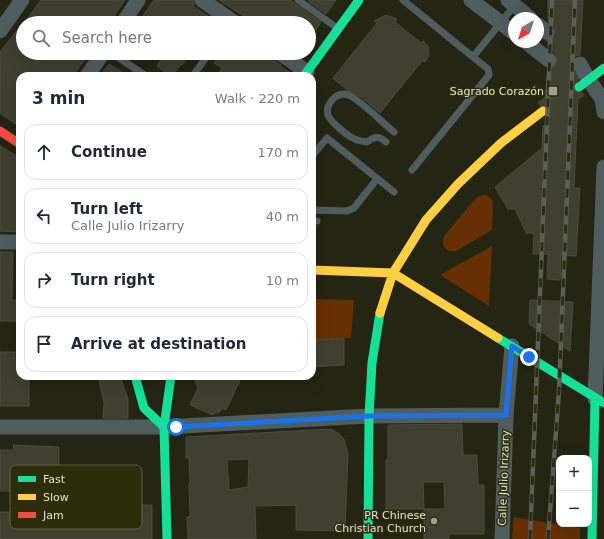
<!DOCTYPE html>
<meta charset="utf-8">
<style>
:root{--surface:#fff;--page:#f2f2f3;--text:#1f2937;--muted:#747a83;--line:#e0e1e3}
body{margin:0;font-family:"DejaVu Sans",sans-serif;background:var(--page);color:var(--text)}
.controls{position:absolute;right:12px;bottom:12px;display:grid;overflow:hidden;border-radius:8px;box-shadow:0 4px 16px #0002}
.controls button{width:36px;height:36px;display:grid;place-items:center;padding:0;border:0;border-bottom:1px solid var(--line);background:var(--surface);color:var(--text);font:20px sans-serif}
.compass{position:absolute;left:508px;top:12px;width:36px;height:36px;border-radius:50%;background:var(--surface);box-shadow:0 4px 16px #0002;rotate:219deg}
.stop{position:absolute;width:12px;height:12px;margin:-9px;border:3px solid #1a73e8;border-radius:50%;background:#fff}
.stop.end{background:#1a73e8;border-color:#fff;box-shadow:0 1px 4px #0008}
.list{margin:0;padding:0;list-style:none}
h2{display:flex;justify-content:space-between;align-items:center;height:52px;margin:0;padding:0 16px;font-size:17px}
h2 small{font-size:13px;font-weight:400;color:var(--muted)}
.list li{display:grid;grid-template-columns:26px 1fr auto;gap:12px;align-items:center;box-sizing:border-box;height:56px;margin:0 8px 8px;padding:0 8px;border:1px solid var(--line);border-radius:12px}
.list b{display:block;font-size:15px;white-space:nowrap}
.list p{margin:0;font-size:13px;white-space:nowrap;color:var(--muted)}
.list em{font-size:13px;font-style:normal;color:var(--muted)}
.icon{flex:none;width:22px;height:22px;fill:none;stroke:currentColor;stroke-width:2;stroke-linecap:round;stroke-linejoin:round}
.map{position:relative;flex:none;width:604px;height:539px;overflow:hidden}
.search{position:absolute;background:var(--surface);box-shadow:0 4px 16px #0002;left:16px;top:16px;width:300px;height:44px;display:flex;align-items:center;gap:10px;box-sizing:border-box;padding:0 14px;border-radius:22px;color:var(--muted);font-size:15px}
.panel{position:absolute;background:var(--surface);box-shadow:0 4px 16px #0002;left:16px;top:72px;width:300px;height:308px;border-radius:12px}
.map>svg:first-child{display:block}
.green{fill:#672f04}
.building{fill:#404031;stroke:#4c4c3e;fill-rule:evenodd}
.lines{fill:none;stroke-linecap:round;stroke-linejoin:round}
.street-tunnel{stroke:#414130;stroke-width:15;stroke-dasharray:15 8;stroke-linecap:butt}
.secondary-tunnel{stroke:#414130;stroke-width:21;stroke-dasharray:21 10;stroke-linecap:butt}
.lane{stroke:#505d5f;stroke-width:7}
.street{stroke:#505d5f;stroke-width:15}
.fast{stroke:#16e098;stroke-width:9}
.slow{stroke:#ffcf43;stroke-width:9}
.jam{stroke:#f24e42;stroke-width:9}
.rail-casing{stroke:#5a6058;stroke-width:4.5}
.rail{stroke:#2d2d0c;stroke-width:3;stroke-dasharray:9;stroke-linecap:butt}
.route{stroke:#1a73e8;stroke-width:5}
.poi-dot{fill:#9fa08e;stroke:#2d2d0c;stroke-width:1.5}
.labels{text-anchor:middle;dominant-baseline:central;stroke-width:3;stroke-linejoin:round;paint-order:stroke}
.poi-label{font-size:11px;fill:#e1e2cf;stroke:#2d2d0c;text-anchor:end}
.street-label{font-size:11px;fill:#e1e2cf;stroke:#2d2d0c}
.key{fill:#2d2d0c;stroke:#636346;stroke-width:1}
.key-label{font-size:11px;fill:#e1e2cf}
</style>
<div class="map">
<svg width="604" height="539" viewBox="0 0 604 539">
<rect width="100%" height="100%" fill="#252514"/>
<!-- green -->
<path class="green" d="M483,195H487L493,201L492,230L456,251C446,253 440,245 444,236L477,197Z
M492,246L489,306L440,275Z
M312,299L354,300L351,338L312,340Z
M514,517L580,528V539H512Z"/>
<!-- building -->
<path class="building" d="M41,0H125L109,23H24Z
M154,0H193L194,4L193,6L218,23H138Z
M219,0H290L321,22L309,41V23H259L253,19L251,21Z
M309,0H336L326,14L309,2Z
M548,0H583L580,55L575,56L572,60L571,64L575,75L568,82L567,88L570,95L574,98L578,99L574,188H580L576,256L561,255L560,280L547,279L548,254H533L534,233H526L515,209H508L495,187L542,148L543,126L550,121L554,115L555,110L553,104L548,100L545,99L548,69L552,68L556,66L558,61L557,57L555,53L548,48V41L554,38L556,33L555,28L548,21Z
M386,15L397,19L395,22L421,43L423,41L428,46L429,56L425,62L422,61L380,113L361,97L347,90L333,78L377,23L374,21Z
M23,23V53H89L73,76H20V127L0,113V52Z
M165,53H190L182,65L181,64L172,76H170L157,66L163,57L165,58L168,55Z
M221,53L232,60L237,53H263L281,65L280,66L292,74V76H216L222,68L214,63Z
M109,64L128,76H100Z
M0,146L20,158V232L0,231Z
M0,252H13L12,300H20V321H0Z
M530,300L573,302L570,351L529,324Z
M344,338V365L312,367V340Z
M0,352H15V358L20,359V376H29V406H0Z
M98,376H120L128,399V418H103L104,403Z
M201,376H242L226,410L222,408L219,413L216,412L213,415L190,405L198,388L194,378Z
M462,424L463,455H477L478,485H484V534H449V539H424V509H386V460H388V425ZM423,482H444L445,509H424Z
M331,429L338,433L344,439L348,453L345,531L296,530V505L255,506L256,539H188L187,517H190L189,483H190L189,458H186V437ZM249,459L248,487L229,490L227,460Z
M13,445L59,447V467H53V503L84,502V505H152V539H0V512H15V491H0V450H14Z"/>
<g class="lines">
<!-- street-tunnel -->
<path class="street-tunnel" d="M547,32L580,64
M549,60L579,79"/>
<!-- secondary-tunnel -->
<path class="secondary-tunnel" d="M543,111L579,87"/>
<!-- lane -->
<path class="lane" d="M298,0L337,28
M403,0L473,57
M119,58L146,76
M193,76L209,53
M386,142C379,136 375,136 367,142C362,141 357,141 353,138C346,135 330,121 328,115C325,104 337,91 348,95C358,98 384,124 394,132
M312,156L327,138L394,192
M412,170L489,75L488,69L473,57L514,6
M312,210L347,211L354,208L377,179
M312,221H317"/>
<!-- street -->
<path class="street" d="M202,0L235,23
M471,0L514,33
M508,0L530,18
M123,23L138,0
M538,25L547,32
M0,31L22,0
M526,42L549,60
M280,53L307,72
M580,64L588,79L602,99L604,112
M87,76L103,53
M0,242H20
M595,399L604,167
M0,427H164L369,416L506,415
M502,539L506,415L512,346"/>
<!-- fast -->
<path class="fast" d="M304,76L359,0
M579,87L604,68
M498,338L604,403
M135,376L144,408L164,427
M167,539L164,427L171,376
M368,539L369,416L372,363L380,313
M592,539L595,399"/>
<!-- slow -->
<path class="slow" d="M312,270L393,273L498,338
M380,313L393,273L426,220L458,184L501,143L543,111"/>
<!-- jam -->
<path class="jam" d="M0,131L20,144"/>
<!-- rail casing -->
<g class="rail-casing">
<path id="rail" d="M530,539L552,0
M548,539L559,391L575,0"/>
</g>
<!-- rail -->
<use href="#rail" class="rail"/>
</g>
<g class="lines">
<!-- route -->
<path class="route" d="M176,427L369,416L506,415L512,346L529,357"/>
</g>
<!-- markers -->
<g class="poi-dot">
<rect x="548" y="86" width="10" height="10" rx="2"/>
<circle cx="434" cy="521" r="4"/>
</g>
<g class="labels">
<!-- poi labels -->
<g class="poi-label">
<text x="544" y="91">Sagrado Corazón</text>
<text x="426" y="515">PR Chinese<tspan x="426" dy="13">Christian Church</tspan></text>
</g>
<!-- street labels -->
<g class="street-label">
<text transform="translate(504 478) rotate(-88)">Calle Julio Irizarry</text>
</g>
</g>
<!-- legend -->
<rect x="10" y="465" width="132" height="64" rx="6" class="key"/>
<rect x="18" y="476" width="18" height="6" fill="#16e098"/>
<rect x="18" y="494" width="18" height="6" fill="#ffcf43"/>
<rect x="18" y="512" width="18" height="6" fill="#f24e42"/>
<g class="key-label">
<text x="43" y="483">Fast</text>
<text x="43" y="501">Slow</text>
<text x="43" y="519">Jam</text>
</g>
</svg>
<div class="controls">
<button>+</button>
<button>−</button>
</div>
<svg class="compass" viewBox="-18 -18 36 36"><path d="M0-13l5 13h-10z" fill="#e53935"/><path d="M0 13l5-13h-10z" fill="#747a83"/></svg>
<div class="stop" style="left:176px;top:427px"></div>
<div class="stop end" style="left:529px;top:357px"></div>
<div class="search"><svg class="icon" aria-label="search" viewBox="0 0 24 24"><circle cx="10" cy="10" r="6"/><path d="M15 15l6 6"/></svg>Search here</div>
<section class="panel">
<h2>3 min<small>Walk · 220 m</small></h2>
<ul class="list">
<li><svg class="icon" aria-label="ahead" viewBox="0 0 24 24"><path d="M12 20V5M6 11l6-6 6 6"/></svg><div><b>Continue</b></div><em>170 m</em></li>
<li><svg class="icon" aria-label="left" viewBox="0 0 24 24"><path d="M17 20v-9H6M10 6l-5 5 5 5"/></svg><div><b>Turn left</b><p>Calle Julio Irizarry</p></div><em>40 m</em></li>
<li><svg class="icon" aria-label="right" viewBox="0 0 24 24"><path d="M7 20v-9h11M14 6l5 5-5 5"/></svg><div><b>Turn right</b></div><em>10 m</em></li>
<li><svg class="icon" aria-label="arrive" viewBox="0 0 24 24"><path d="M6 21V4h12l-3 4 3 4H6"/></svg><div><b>Arrive at destination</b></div></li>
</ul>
</section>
</div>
